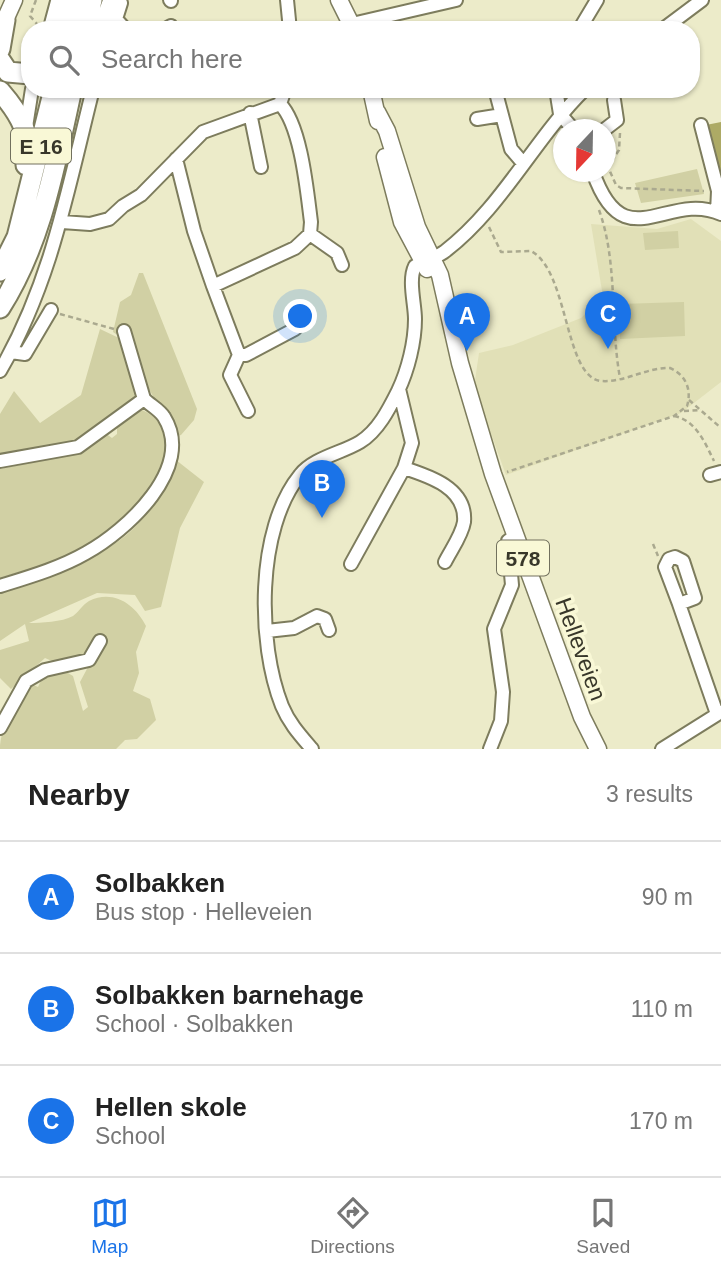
<!DOCTYPE html>
<meta charset="utf-8">
<style>
:root{--surface:#fff;--page:#f6f6f6;--text:#222;--muted:#767676;--line:#e0e0e0;--accent:#1a73e8}
body{margin:0;font-family:Arial,sans-serif;background:var(--page);color:var(--text)}
.compass{position:absolute;left:553px;top:119px;width:63px;height:63px;border-radius:50%;background:var(--surface);box-shadow:0 2px 5px #0004;rotate:202deg}
.you{position:absolute;left:301px;top:317px;width:24px;height:24px;margin:-18px;border:5px solid #fff;border-radius:50%;background:#1a73e8;box-shadow:0 0 0 10px #1a73e833}
.badge{display:grid;place-items:center;width:46px;height:46px;border-radius:50%;background:var(--accent);color:#fff;font-size:23px;font-weight:700}
.pin{position:absolute;translate:-50% -58px;filter:drop-shadow(0 2px 4px #0008)}
.pin::after{content:'';position:absolute;top:37px;width:24px;height:21px;background:inherit;clip-path:polygon(0 0,100% 0,50% 100%)}
.list{margin:0;padding:0;list-style:none}
h2{display:flex;justify-content:space-between;align-items:center;height:91px;margin:0;padding:0 28px;font-size:30px}
h2 small{font-size:23px;font-weight:400;color:var(--muted)}
.list li{display:grid;grid-template-columns:46px 1fr auto;gap:21px;align-items:center;box-sizing:border-box;height:112px;padding:0 28px;border-top:2px solid var(--line)}
.list b{display:block;font-size:26px;white-space:nowrap}
.list p{margin:0;font-size:23px;white-space:nowrap;color:var(--muted)}
.list em{font-size:23px;font-style:normal;color:var(--muted)}
.icon{flex:none;width:38px;height:38px;fill:none;stroke:currentColor;stroke-width:2;stroke-linecap:round;stroke-linejoin:round}
.map{position:relative;flex:none;width:721px;height:749px;overflow:hidden}
.search{position:absolute;background:var(--surface);box-shadow:0 2px 5px #0004;left:21px;right:21px;top:21px;height:77px;display:flex;align-items:center;gap:18px;box-sizing:border-box;padding:0 24px;border-radius:28px;color:var(--muted);font-size:26px}
.sheet{height:427px;background:var(--surface)}
nav{display:flex;justify-content:space-around;align-items:center;box-sizing:border-box;height:98px;border-top:2px solid var(--line);background:var(--surface);font-size:19px;color:var(--muted)}
nav a{display:grid;justify-items:center;gap:4px}
nav .on{color:var(--accent)}
.map>svg:first-child{display:block}
.built{fill:#e1e0b7}
.green{fill:#d1d0a4}
.forest{fill:#adaa65}
.lines{fill:none;stroke-linecap:round;stroke-linejoin:round}
.minor-casing{stroke:#7d7c5d;stroke-width:16}
.major-casing{stroke:#7d7c5d;stroke-width:19}
.highway-casing{stroke:#7d7c5d;stroke-width:23}
.path{stroke:#aaa98f;stroke-width:2.5;stroke-dasharray:5 3.5;stroke-linecap:butt}
.minor{stroke:#fff;stroke-width:12}
.major{stroke:#fff;stroke-width:16}
.highway{stroke:#fff;stroke-width:19}
.labels{text-anchor:middle;dominant-baseline:central;stroke-width:7;stroke-linejoin:round;paint-order:stroke}
.shield{fill:#f9f8d6;stroke:#72715e;stroke-width:2}
.shield-label{font-size:21px;font-weight:bold;fill:#38372a}
.street-label{font-size:23px;fill:#38372a;stroke:#f9f8d6}
</style>
<div class="map">
<svg width="721" height="749" viewBox="0 0 721 749">
<rect width="100%" height="100%" fill="#ecebc9"/>
<!-- built -->
<path class="built" d="M691,219L721,241V382L681,413L506,475L474,387L479,353L513,345L581,318L603,297L591,224L657,229Z"/>
<!-- green -->
<path class="green" d="M697,169L704,194L641,203L635,183Z
M678,231L679,248L645,250L643,233Z
M139,273H143L197,409L194,420L181,435L177,436L141,376L128,342L113,332L120,302L131,295Z
M684,302L685,336L620,339L619,304Z
M100,329L121,339L137,391L132,401L80,438L62,446L0,456V414L14,391L40,423L81,395Z
M142,410C157,416 164,428 166,443C172,482 113,534 82,550C57,563 27,569 0,578V469L75,454L105,433L112,438L117,434V426Z
M176,460L204,482L180,528L161,607L145,611L135,595L97,593L29,623C41,623 62,622 73,616C79,612 82,605 89,601C113,589 135,604 146,626L136,652L139,673L133,691L150,699L156,720L137,739L125,740L116,749H0C0,726 17,703 29,683L38,687L44,674L63,670L73,676L83,711L88,707L80,682L103,639C88,652 65,669 45,658L11,689L0,678V650L29,641L25,624L0,641V590C43,574 99,562 133,529C152,510 165,484 176,460Z"/>
<!-- forest -->
<path class="forest" d="M721,122V183L706,125Z"/>
<g class="lines">
<!-- minor casing -->
<g class="minor-casing">
<path id="minor" d="M170,0L171,1
M287,0L290,30
M121,3L116,19L126,30
M352,24L456,0
M164,30L171,26
M579,30L597,0
M662,30L702,0
M495,89L511,149L523,163
M556,89L560,114
M280,104L285,89
M250,113L261,167
M560,114L574,130
M477,119L502,115
M701,125L718,191L717,212
M26,127L32,89
M604,130L617,120L614,100
M176,159L194,231L213,286L295,248L310,234L311,222C307,191 301,125 280,104
M593,172C624,261 667,190 721,214
M62,222L90,224L109,219L123,206L141,195L203,132L280,104
M310,234L337,253L342,265
M213,286L239,355H246L295,329
M124,331L144,399
M11,352L25,354L51,310
M239,355L230,375L248,411
M0,371C52,281 68,188 93,89
M399,389L412,443L404,468C429,476 467,488 464,522C462,535 451,550 445,562
M0,461L78,447L144,399C150,405 160,410 164,417C196,468 126,531 86,553C60,568 29,577 0,586
M710,475L721,472
M351,564L404,468
M679,604L665,567L669,559L675,557L683,561L695,598L679,604L717,714
M267,631L294,628L317,616L325,619L329,630
M0,728L26,681L45,670L89,660L100,641
M312,749C300,735 289,723 282,706C257,643 256,529 300,475C313,458 342,453 360,442C378,431 389,409 398,391C408,370 415,342 415,319C415,304 408,280 415,266C425,262 435,258 444,252C502,208 534,139 585,89
M490,749L501,721L503,692L494,629L512,585L508,541L515,536
M662,749L721,712"/>
</g>
<!-- major casing -->
<g class="major-casing">
<path id="major" d="M339,0L354,30
M5,20L14,0
M371,89L378,121
M377,112L387,131L417,227L440,275L460,363L493,474L582,717L598,749
M385,157L402,222L427,269"/>
</g>
<!-- highway casing -->
<g class="highway-casing">
<path id="highway" d="M53,30L61,0
M67,30L74,0
M85,30L92,0
M102,30L113,0
M0,49L5,20
M0,60L8,72L30,74
M0,91C20,114 32,134 26,165
M0,271L17,237L54,89
M0,308C42,242 55,165 72,89"/>
</g>
<!-- path -->
<path class="path" d="M36,0L30,16L37,24
M620,133L619,150L608,167L616,185L621,188L704,191
M599,210C618,262 610,324 620,378
M489,227L501,252L531,251C569,271 564,377 601,381C624,383 647,367 670,368C686,375 692,390 687,406L674,416L507,472
M60,314L114,329
M689,400L721,428
M684,411L701,410
M674,416C696,420 705,443 714,461
M653,544L658,556"/>
<!-- minor -->
<use href="#minor" class="minor"/>
<!-- major -->
<use href="#major" class="major"/>
<!-- highway -->
<use href="#highway" class="highway"/>
</g>
<g class="labels">
<!-- shield labels -->
<g class="shield">
<rect x="11" y="128.5" width="60" height="35" rx="5"/>
<rect x="497" y="540.5" width="52" height="35" rx="5"/>
</g>
<g class="shield-label">
<text x="41" y="146">E 16</text>
<text x="523" y="558">578</text>
</g>
<!-- street labels -->
<g class="street-label">
<text transform="translate(581 649) rotate(70)">Helleveien</text>
</g>
</g>
</svg>
<svg class="compass" viewBox="-18 -18 36 36"><path d="M0-13l5 13h-10z" fill="#e53935"/><path d="M0 13l5-13h-10z" fill="#767676"/></svg>
<div class="you"></div>
<div class="pin badge" style="left:467px;top:351px">A</div>
<div class="pin badge" style="left:322px;top:518px">B</div>
<div class="pin badge" style="left:608px;top:349px">C</div>
<div class="search"><svg class="icon" aria-label="search" viewBox="0 0 24 24"><circle cx="10" cy="10" r="6"/><path d="M15 15l6 6"/></svg>Search here</div>
</div>
<section class="sheet">
<h2>Nearby<small>3 results</small></h2>
<ul class="list">
<li><span class="badge">A</span><div><b>Solbakken</b><p>Bus stop · Helleveien</p></div><em>90 m</em></li>
<li><span class="badge">B</span><div><b>Solbakken barnehage</b><p>School · Solbakken</p></div><em>110 m</em></li>
<li><span class="badge">C</span><div><b>Hellen skole</b><p>School</p></div><em>170 m</em></li>
</ul>
</section>
<nav>
<a class="on"><svg class="icon" aria-label="map" viewBox="0 0 24 24"><path d="M3 6l6-2 6 2 6-2v14l-6 2-6-2-6 2zM9 4v14M15 6v14"/></svg>Map</a>
<a><svg class="icon" aria-label="directions" viewBox="0 0 24 24"><path d="M12 3l9 9-9 9-9-9zM9 14v-3h6M13 9l2 2-2 2"/></svg>Directions</a>
<a><svg class="icon" aria-label="saved" viewBox="0 0 24 24"><path d="M7 4h10v16l-5-4-5 4z"/></svg>Saved</a>
</nav>
